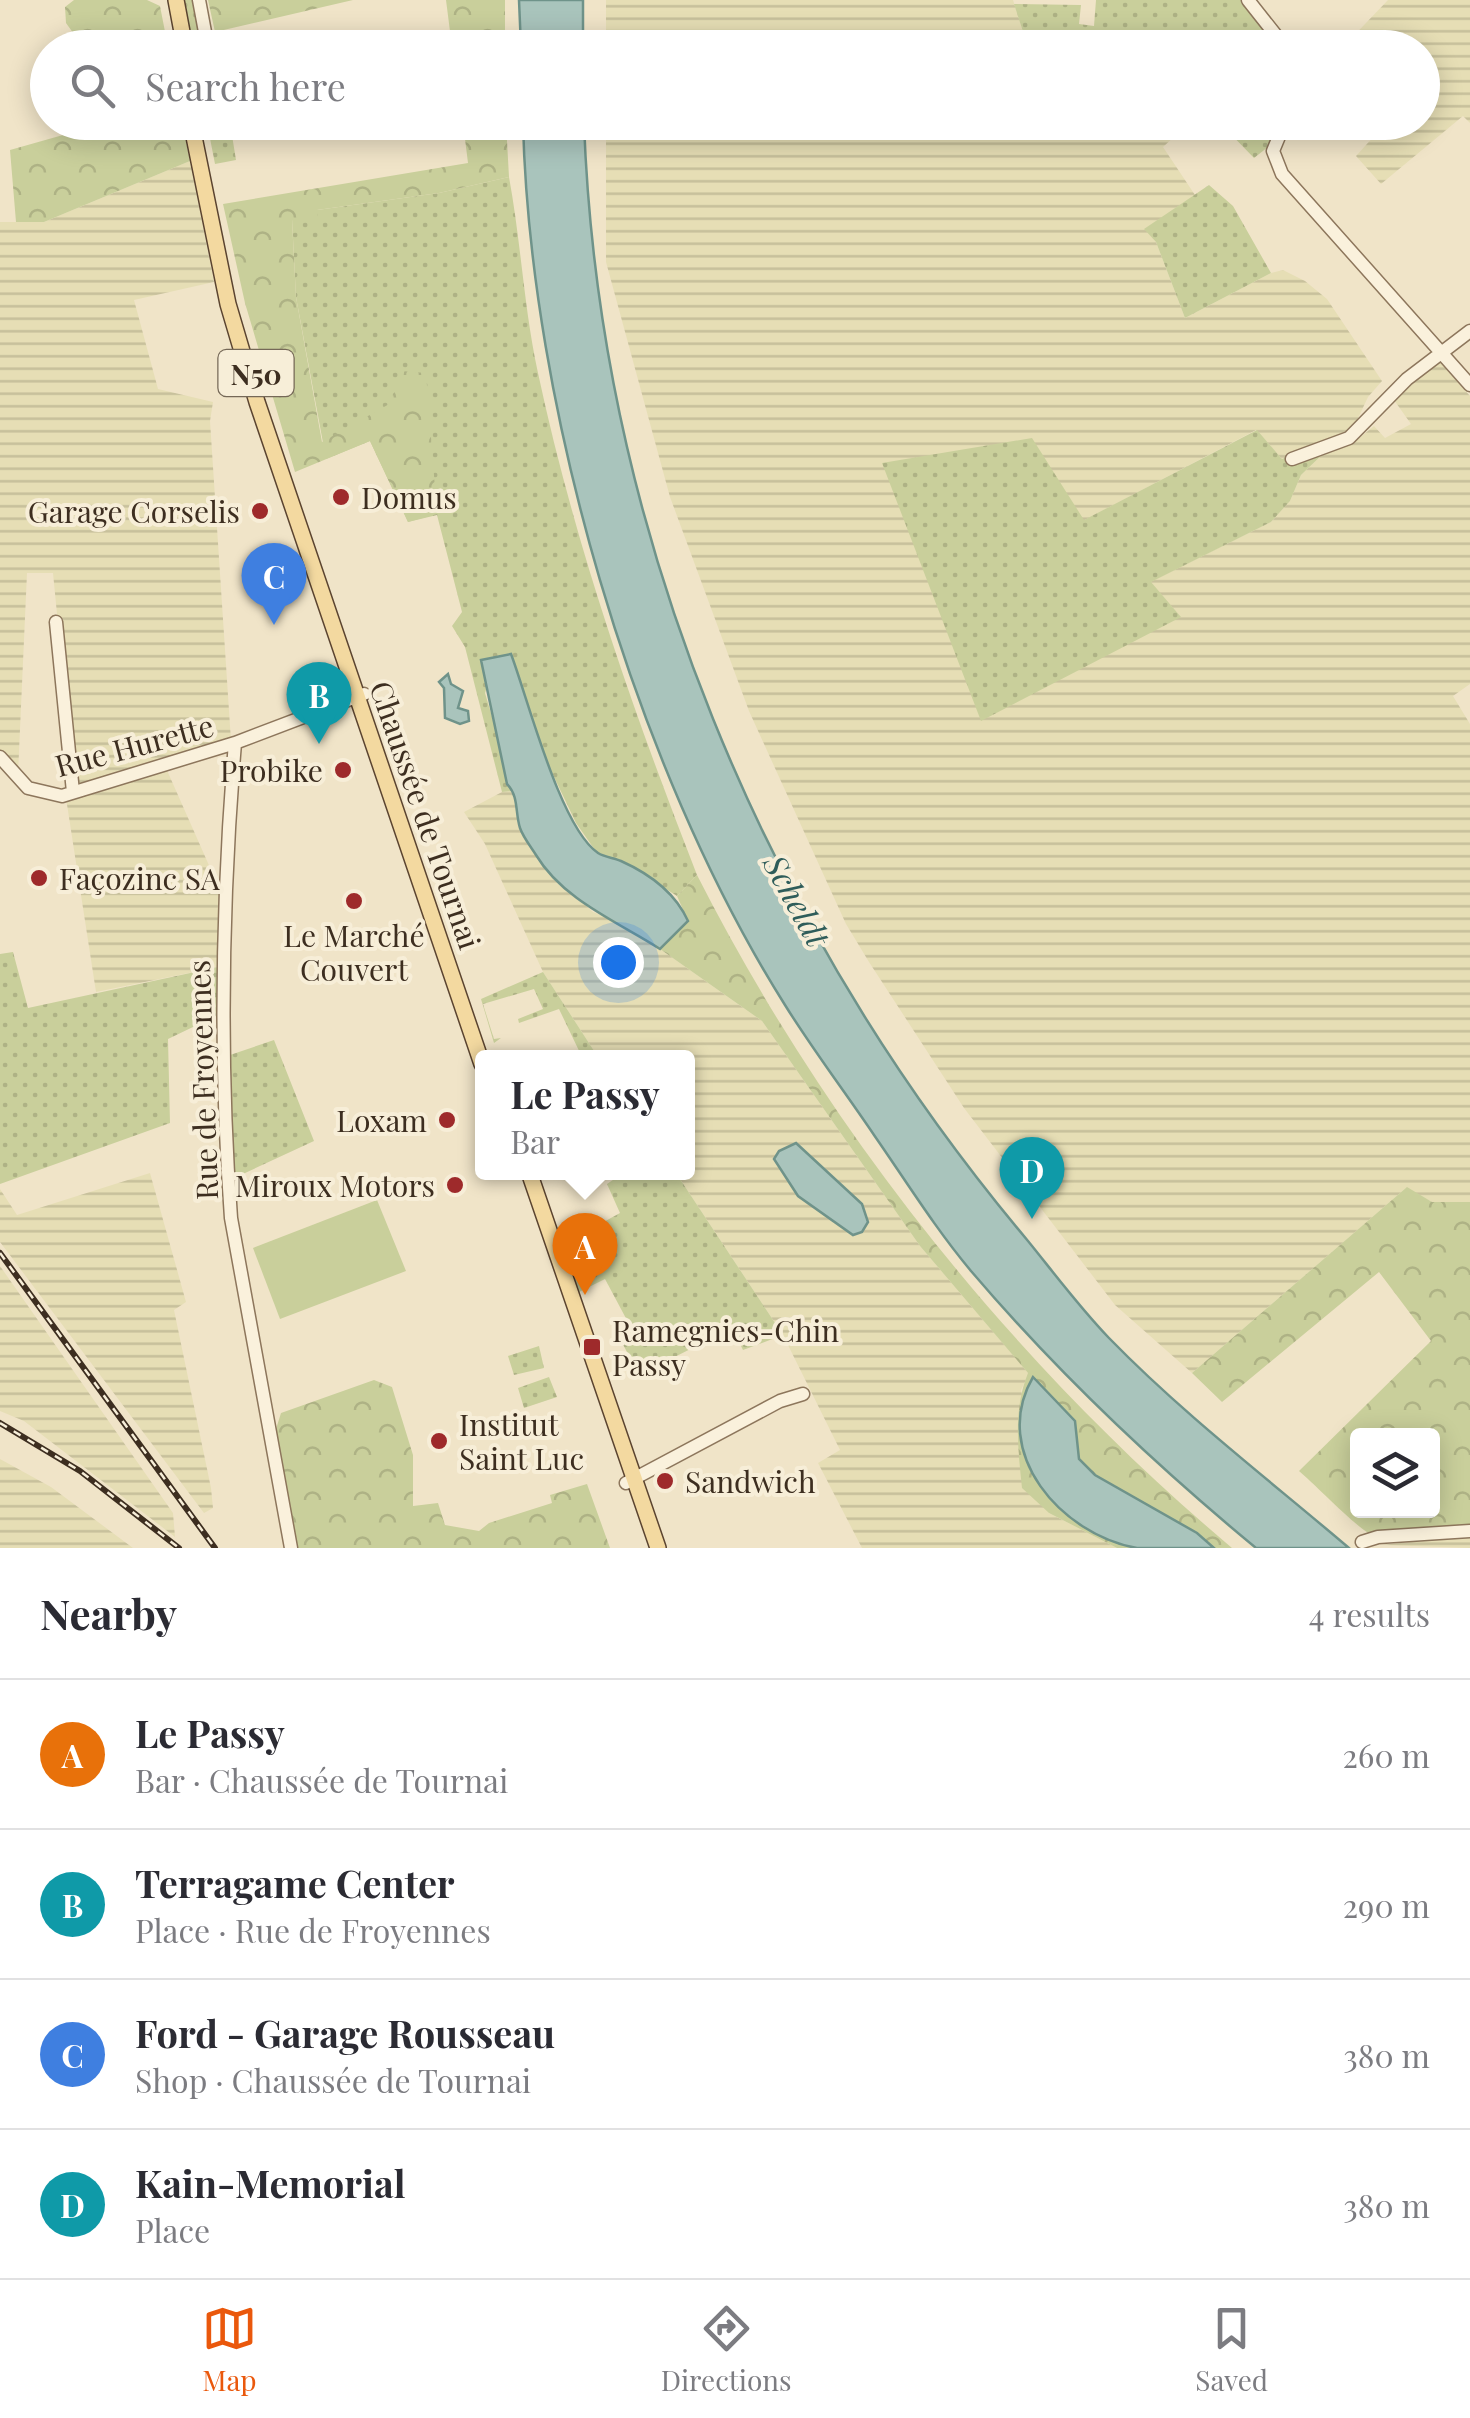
<!DOCTYPE html>
<meta charset="utf-8">
<style>
:root{--surface:#fff;--page:#f7f7f7;--text:#2b2b33;--muted:#7c7c81;--line:#e1e1e2;--accent:#ea580c}
body{margin:0;font-family:"Playfair Display",serif;background:var(--page);color:var(--text)}
.controls{position:absolute;right:30px;bottom:30px;display:grid;overflow:hidden;border-radius:10px;box-shadow:0 5px 25px #0003}
.controls button{width:90px;height:90px;display:grid;place-items:center;padding:0;border:0;border-bottom:2px solid var(--line);background:var(--surface);color:var(--text);font:50px sans-serif}
.you{position:absolute;left:618px;top:962px;width:35px;height:35px;margin:-25px;border:8px solid #fff;border-radius:50%;background:#1a73e8;box-shadow:0 0 0 15px #1a73e833}
.badge{display:grid;place-items:center;width:65px;height:65px;border-radius:50%;background:var(--accent);color:#fff;font-size:32px;font-weight:700}
.pin{position:absolute;translate:-50% -82px;filter:drop-shadow(0 2px 5px #0008)}
.pin::after{content:'';position:absolute;top:52px;width:35px;height:30px;background:inherit;clip-path:polygon(0 0,100% 0,50% 100%)}
.popup{position:absolute;left:475px;top:1050px;width:220px;height:130px;box-sizing:border-box;display:grid;place-content:center;border-radius:10px;background:var(--surface);filter:drop-shadow(0 2px 8px #0005);font-size:32px;white-space:nowrap;color:var(--muted)}
.popup b{font-size:38px;color:var(--text)}
.popup::after{content:'';position:absolute;left:50%;top:100%;margin-left:-20px;border:20px solid transparent;border-top-color:var(--surface)}
.list{margin:0;padding:0;list-style:none}
h2{display:flex;justify-content:space-between;align-items:center;height:130px;margin:0;padding:0 40px;font-size:42px}
h2 small{font-size:32px;font-weight:400;color:var(--muted)}
.list li{display:grid;grid-template-columns:65px 1fr auto;gap:30px;align-items:center;box-sizing:border-box;height:150px;padding:0 40px;border-top:2px solid var(--line)}
.list b{display:block;font-size:38px;white-space:nowrap}
.list p{margin:0;font-size:32px;white-space:nowrap;color:var(--muted)}
.list em{font-size:32px;font-style:normal;color:var(--muted)}
.icon{flex:none;width:55px;height:55px;fill:none;stroke:currentColor;stroke-width:2;stroke-linecap:round;stroke-linejoin:round}
.map{position:relative;flex:none;width:1470px;height:1548px;overflow:hidden}
.search{position:absolute;background:var(--surface);box-shadow:0 5px 25px #0003;left:30px;right:30px;top:30px;height:110px;display:flex;align-items:center;gap:25px;box-sizing:border-box;padding:0 35px;border-radius:55px;color:var(--muted);font-size:38px}
.sheet{height:730px;background:var(--surface)}
nav{display:flex;justify-content:space-around;align-items:center;box-sizing:border-box;height:140px;border-top:2px solid var(--line);background:var(--surface);font-size:28px;color:var(--muted)}
nav a{display:grid;justify-items:center;gap:5px}
nav .on{color:var(--accent)}
.map>svg:first-child{display:block}
.farmland{fill:url(#farmland-rules)}
.grass{fill:url(#grass-dots)}
.forest{fill:url(#forest-crowns);fill-rule:evenodd}
.pitch{fill:#c9cf9b}
.water{fill:#a9c4bc;stroke:#6f938a;stroke-width:2.5}
.lines{fill:none;stroke-linecap:round;stroke-linejoin:round}
.minor-casing{stroke:#8d765c;stroke-width:15}
.major-casing{stroke:#5b4430;stroke-width:18}
.minor{stroke:#faf1dc;stroke-width:12}
.major{stroke:#f3d9a0;stroke-width:15}
.rail-casing{stroke:#3d2e20;stroke-width:6}
.rail{stroke:#f7eed8;stroke-width:2.5;stroke-dasharray:8;stroke-linecap:butt}
.poi-dot{fill:#9e2a2b;stroke:#f7eed8;stroke-width:4}
.labels{text-anchor:middle;dominant-baseline:central;stroke-width:8;stroke-linejoin:round;paint-order:stroke}
.shield{fill:#f7eed8;stroke:#756857;stroke-width:2.5}
.shield-label{font-size:28px;font-weight:bold;fill:#3d2e20}
.poi-label{font-size:30px;fill:#3d2e20;stroke:#f7eed8;text-anchor:start}
.street-label{font-size:30px;fill:#3d2e20;stroke:#f7eed8}
.water-label{font-size:32px;font-style:italic;fill:#2f5d5a;stroke:#f7eed8}
</style>
<div class="map">
<svg width="1470" height="1548" viewBox="0 0 1470 1548">
<defs>
<pattern id="farmland-rules" width="6" height="5" patternUnits="userSpaceOnUse" patternTransform="scale(2.5)"><rect width="6" height="5" fill="#e6deb5"/><path d="M0 2.5h6" fill="none" stroke="#c6bf9b"/></pattern>
<pattern id="grass-dots" width="8" height="8" patternUnits="userSpaceOnUse" patternTransform="scale(2.5)"><rect width="8" height="8" fill="#c9cf9b"/><path d="M2 2h.1M6 6h.1" fill="none" stroke="#aeb285" stroke-width="1.8" stroke-linecap="round"/></pattern>
<pattern id="forest-crowns" width="20" height="18" patternUnits="userSpaceOnUse" patternTransform="scale(2.5)"><rect width="20" height="18" fill="#c9cf9b"/><path d="M2 6a3 3 0 1 1 6 0M12 15a3 3 0 1 1 6 0" fill="none" stroke="#aeb285"/></pattern>
</defs>
<rect width="100%" height="100%" fill="#f0e4c8"/>
<!-- farmland -->
<path class="farmland" d="M606,0H1013L1028,47L606,48Z
M1388,0H1470V123L1463,116L1381,184L1356,156L1386,123L1422,122V48H1342Z
M606,123H1161L1175,136L1163,147L1195,195L1145,229L1156,242L1185,318L1271,273L1283,270L1305,281L1327,299L1382,381L1368,397L1353,429L1282,459L1256,430L1083,521L882,463L1180,616L1150,582L1271,522L1290,501L1301,475L1324,453L1358,439L1374,426L1385,438L1411,424L1394,400L1439,361L1470,396V684L1453,696L1470,724V1202H1432L1406,1188L1192,1373L1115,1305L964,1108L869,962L846,924L749,711L670,497L606,262Z
M190,161L214,282L134,300L158,389L213,402L210,421L231,741L74,788L53,573H27L18,774L0,751V222H44Z
M166,768L219,888L218,967L96,992L66,798Z
M514,791L520,829L543,866L593,912L615,920L660,949L762,1021L920,1246L1029,1374L1021,1390L1049,1513L1117,1548H862L818,1463L840,1450L783,1335L676,1173L688,1172V1058L598,1057L543,972L485,844L464,812L502,792Z
M150,1173L186,1302L174,1310L211,1488L213,1508L204,1513L0,1242V1189L17,1215Z
M0,1266L173,1513L175,1537L24,1421L0,1411Z
M0,1459L51,1487L133,1548H0Z
M1470,1536V1548L1381,1545Z"/>
<!-- grass -->
<path class="grass" d="M183,0H192L202,47H192Z
M1096,0H1247L1285,48L1028,47L1014,4L1081,5L1079,24L1094,26Z
M207,123H230L236,160L215,164Z
M1220,123H1280L1268,147L1254,158Z
M509,177C521,242 524,309 538,373C575,546 633,711 697,875L677,896L622,861L597,853L576,823L545,758L511,654L489,680L485,693L514,791L502,792L465,647L452,626L462,612L437,515L408,522L370,441L326,459L296,297L292,219L317,220V210L439,193Z
M1209,185L1233,206L1271,273L1185,318L1156,242L1144,229Z
M1257,430L1282,459L1317,444L1324,453L1301,475L1290,501L1271,522L1151,582L1181,617L981,721L882,463L1032,438L1084,520Z
M13,952L28,1008L218,967V1015L168,1039L170,1123L0,1184V954Z
M543,972L598,1057H582L559,1009L519,1023L518,1019L543,1009L534,989L483,1004L494,1039L501,1038L494,1043L481,999Z
M274,1040L314,1141L232,1179L230,1055Z
M623,1173H676L783,1335L743,1350L732,1328L639,1375L617,1333L629,1324L605,1279L577,1293L571,1269L580,1235L620,1213L607,1184Z
M539,1346L544,1368L514,1375L508,1356Z
M549,1377L557,1397L524,1408L518,1388Z"/>
<!-- forest -->
<path class="forest" d="M74,0H147L160,6L168,47H126L128,41L81,44L66,23L65,7Z
M208,0H353L215,32Z
M446,0H505V47H452Z
M82,123H182L190,161L44,222H16L10,150L63,135Z
M463,123H506L509,177L439,193L317,210L318,220H292L296,297L322,442L391,403L401,371L426,373L437,514L408,522L370,441L295,472L245,303L223,204L468,163Z
M697,875C827,1131 1013,1363 1232,1548H1117L1049,1513L1022,1488C1018,1449 1013,1410 1028,1373L920,1246L762,1021L660,949L688,921L677,896Z
M1407,1187L1432,1202H1470V1528L1376,1537C1361,1533 1316,1485 1299,1471L1431,1341L1379,1272L1222,1402L1192,1373ZM1358,1436H1432V1510H1358Z
M374,1380L392,1387L413,1455V1506L438,1503L445,1525L479,1531L489,1523L552,1503L550,1495L587,1484L610,1548H297L276,1429L281,1413Z"/>
<!-- pitch -->
<path class="pitch" d="M377,1200L406,1271L280,1319L253,1248Z"/>
<!-- water -->
<path class="water" d="M519,0H583V47H521Z
M523,123H584C599,534 765,928 1028,1241C1054,1273 1080,1308 1109,1338C1183,1414 1268,1479 1349,1548H1256C1153,1463 1057,1372 971,1271C935,1228 906,1181 874,1135C845,1092 813,1050 785,1005C634,766 530,405 523,123Z
M511,654C528,699 560,827 598,853C604,857 614,858 621,861C650,874 675,892 688,921L660,949C618,922 563,900 536,855C531,847 523,837 520,828C515,813 519,796 507,784C498,741 489,700 481,660Z
M448,674L451,684L463,691L458,708L468,711L469,721L460,724L445,718L444,688L439,682Z
M796,1143L862,1204L868,1222L862,1232L853,1235L798,1196L774,1159L779,1151Z
M1033,1377L1075,1421L1079,1459L1095,1475L1197,1533L1214,1548C1190,1548 1161,1548 1137,1548C1062,1535 989,1453 1033,1377Z"/>
<g class="lines">
<!-- minor casing -->
<g class="minor-casing">
<path id="minor" d="M199,0L208,48
M1248,0L1286,48
M1285,122L1273,151L1282,174L1470,385
M1292,459L1349,438L1407,379L1470,331
M56,622L73,792
M0,757L28,788L62,796L235,743
M626,1483L780,1401L803,1394
M1362,1542L1378,1537L1470,1531
M291,1548L231,1218C219,1059 222,901 235,743L364,694"/>
</g>
<!-- major casing -->
<g class="major-casing">
<path id="major" d="M176,0L185,48
M191,122L228,304L257,402L482,1064
M529,1172L658,1548"/>
</g>
<!-- minor -->
<use href="#minor" class="minor"/>
<!-- major -->
<use href="#major" class="major"/>
<!-- rail casing -->
<g class="rail-casing">
<path id="rail" d="M0,1253L215,1548
M0,1423L80,1471L179,1548"/>
</g>
<!-- rail -->
<use href="#rail" class="rail"/>
</g>
<!-- markers -->
<g class="poi-dot">
<circle cx="341" cy="497" r="10"/>
<circle cx="260" cy="511" r="10"/>
<circle cx="343" cy="770" r="10"/>
<circle cx="39" cy="878" r="10"/>
<circle cx="354" cy="901" r="10"/>
<circle cx="447" cy="1120" r="10"/>
<circle cx="455" cy="1185" r="10"/>
<rect x="582" y="1337" width="20" height="20" rx="5"/>
<circle cx="439" cy="1441" r="10"/>
<circle cx="665" cy="1481" r="10"/>
</g>
<g class="labels">
<!-- shield labels -->
<rect class="shield" x="218.5" y="350" width="75" height="46" rx="8"/>
<g class="shield-label">
<text x="256" y="373">N50</text>
</g>
<!-- poi labels -->
<g class="poi-label">
<text x="361" y="497">Domus</text>
<text x="240" y="511" text-anchor="end">Garage Corselis</text>
<text x="323" y="770" text-anchor="end">Probike</text>
<text x="59" y="878">Façozinc SA</text>
<text x="354" y="935" text-anchor="middle">Le Marché<tspan x="354" dy="34">Couvert</tspan></text>
<text x="427" y="1120" text-anchor="end">Loxam</text>
<text x="435" y="1185" text-anchor="end">Miroux Motors</text>
<text x="612" y="1330">Ramegnies-Chin<tspan x="612" dy="34">Passy</tspan></text>
<text x="459" y="1424">Institut<tspan x="459" dy="34">Saint Luc</tspan></text>
<text x="685" y="1481">Sandwich</text>
</g>
<!-- street labels -->
<g class="street-label">
<text transform="translate(134 745) rotate(-15)">Rue Hurette</text>
<text transform="translate(426 815) rotate(71)">Chaussée de Tournai</text>
<text transform="translate(202 1080) rotate(-92)">Rue de Froyennes</text>
</g>
<!-- water labels -->
<g class="water-label">
<text transform="translate(798 900) rotate(61)">Scheldt</text>
</g>
</g>
</svg>
<div class="controls">
<button><svg class="icon" aria-label="layers" viewBox="0 0 24 24"><path d="M12 4l9 5-9 5-9-5zM3 14l9 5 9-5"/></svg></button>
</div>
<div class="you"></div>
<div class="pin badge" style="left:585px;top:1295px;background:#e8710a">A</div>
<div class="popup"><b>Le Passy</b>Bar</div>
<div class="pin badge" style="left:319px;top:744px;background:#0f9aa8">B</div>
<div class="pin badge" style="left:274px;top:625px;background:#3f7fe0">C</div>
<div class="pin badge" style="left:1032px;top:1219px;background:#0f9aa8">D</div>
<div class="search"><svg class="icon" aria-label="search" viewBox="0 0 24 24"><circle cx="10" cy="10" r="6"/><path d="M15 15l6 6"/></svg>Search here</div>
</div>
<section class="sheet">
<h2>Nearby<small>4 results</small></h2>
<ul class="list">
<li><span class="badge" style="background:#e8710a">A</span><div><b>Le Passy</b><p>Bar · Chaussée de Tournai</p></div><em>260 m</em></li>
<li><span class="badge" style="background:#0f9aa8">B</span><div><b>Terragame Center</b><p>Place · Rue de Froyennes</p></div><em>290 m</em></li>
<li><span class="badge" style="background:#3f7fe0">C</span><div><b>Ford - Garage Rousseau</b><p>Shop · Chaussée de Tournai</p></div><em>380 m</em></li>
<li><span class="badge" style="background:#0f9aa8">D</span><div><b>Kain-Memorial</b><p>Place</p></div><em>380 m</em></li>
</ul>
</section>
<nav>
<a class="on"><svg class="icon" aria-label="map" viewBox="0 0 24 24"><path d="M3 6l6-2 6 2 6-2v14l-6 2-6-2-6 2zM9 4v14M15 6v14"/></svg>Map</a>
<a><svg class="icon" aria-label="directions" viewBox="0 0 24 24"><path d="M12 3l9 9-9 9-9-9zM9 14v-3h6M13 9l2 2-2 2"/></svg>Directions</a>
<a><svg class="icon" aria-label="saved" viewBox="0 0 24 24"><path d="M7 4h10v16l-5-4-5 4z"/></svg>Saved</a>
</nav>
